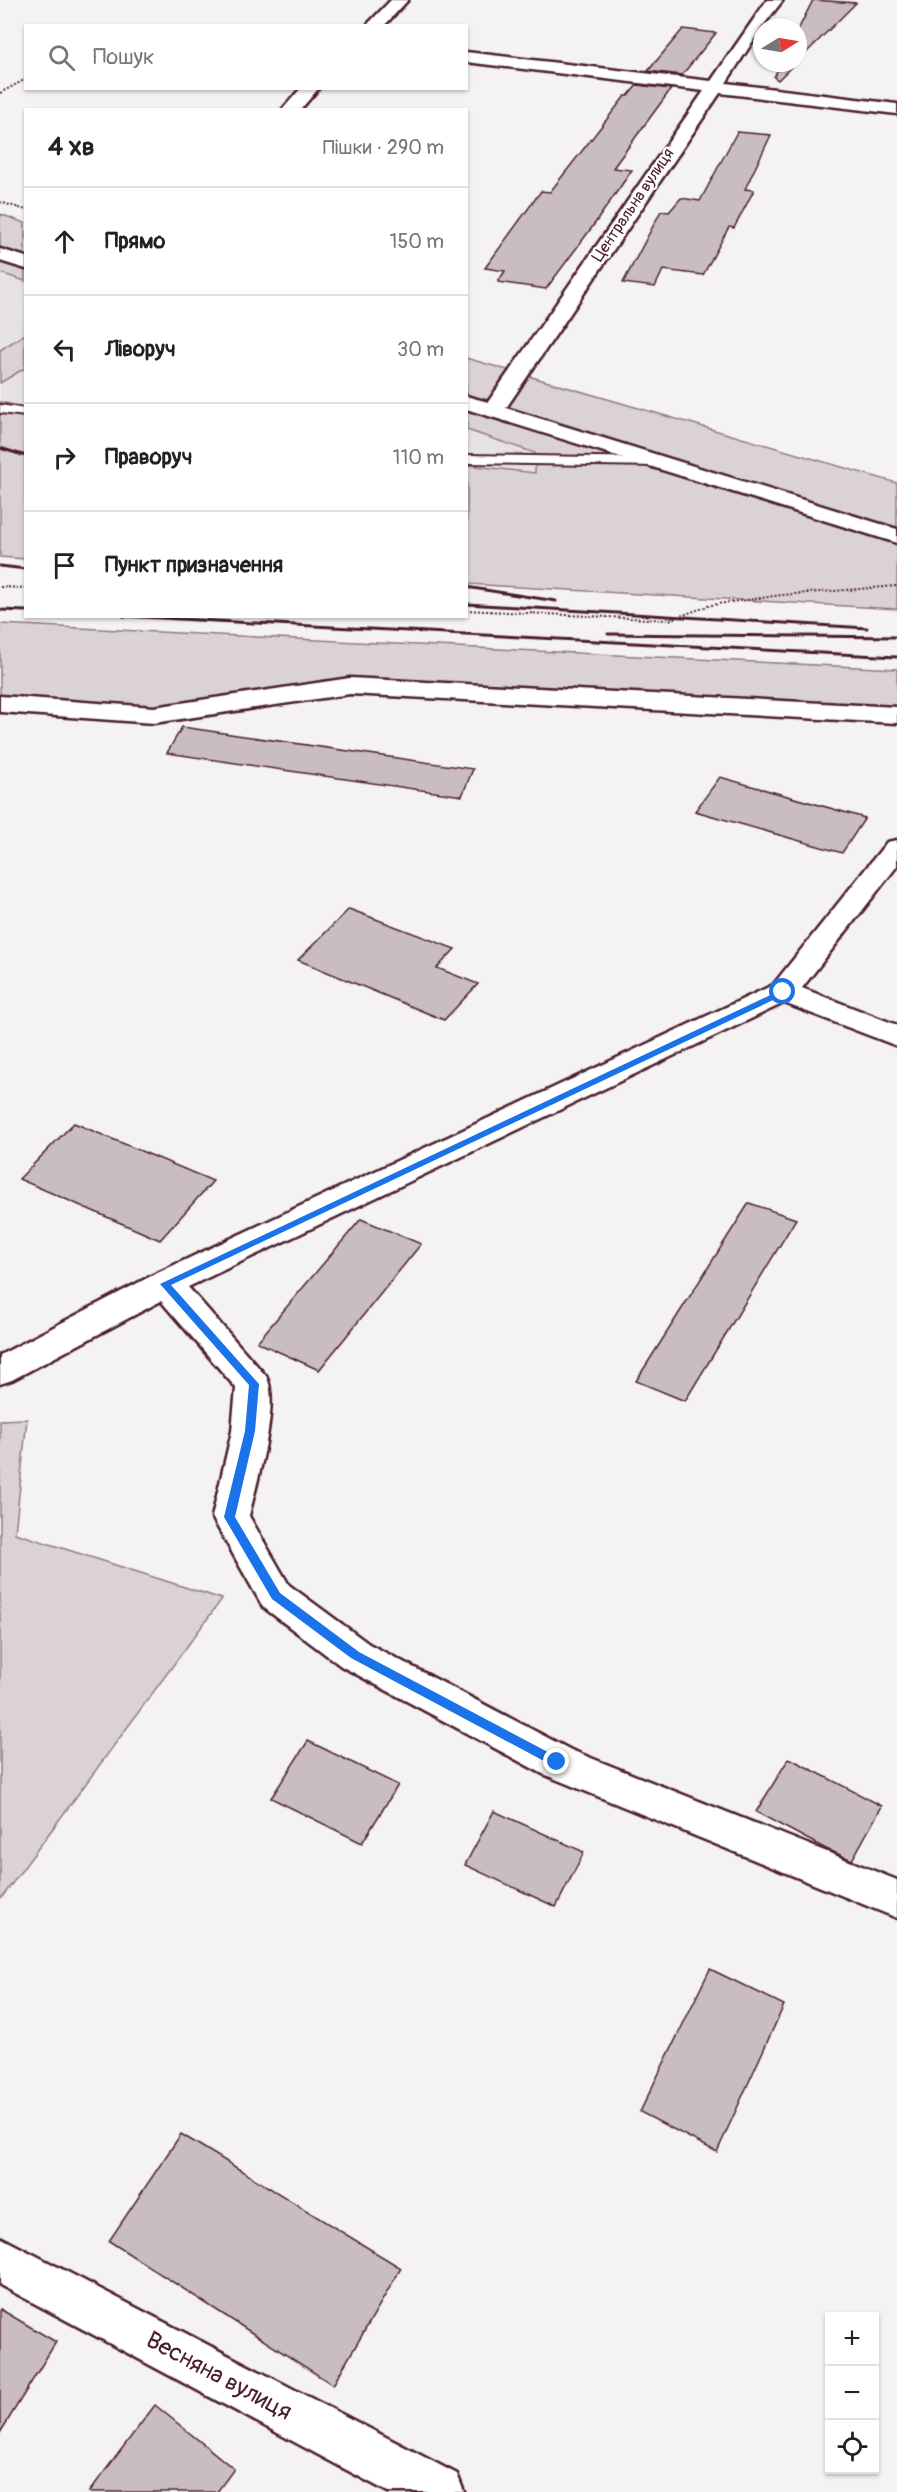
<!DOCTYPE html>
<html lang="uk">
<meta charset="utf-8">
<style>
:root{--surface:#fff;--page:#f2f2f2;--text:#222;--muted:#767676;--line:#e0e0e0}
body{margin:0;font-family:Pangolin,sans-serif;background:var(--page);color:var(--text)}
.controls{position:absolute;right:18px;bottom:18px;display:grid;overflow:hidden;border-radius:0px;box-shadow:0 2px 4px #0004}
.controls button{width:54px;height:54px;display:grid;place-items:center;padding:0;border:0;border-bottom:2px solid var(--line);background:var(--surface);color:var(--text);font:30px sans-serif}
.compass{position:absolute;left:753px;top:18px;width:54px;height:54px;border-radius:50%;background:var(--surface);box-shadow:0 2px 4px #0004;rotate:79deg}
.stop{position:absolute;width:18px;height:18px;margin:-14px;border:4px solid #1a73e8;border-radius:50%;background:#fff}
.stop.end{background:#1a73e8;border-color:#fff;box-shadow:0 2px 6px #0008}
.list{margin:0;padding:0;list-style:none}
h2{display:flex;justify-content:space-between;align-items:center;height:78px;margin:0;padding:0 24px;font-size:26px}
h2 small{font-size:20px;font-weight:400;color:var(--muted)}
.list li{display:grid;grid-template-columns:39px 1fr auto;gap:18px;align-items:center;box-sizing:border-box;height:108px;padding:0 24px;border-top:2px solid var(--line)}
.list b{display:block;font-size:22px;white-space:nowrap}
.list em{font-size:20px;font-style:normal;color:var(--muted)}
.icon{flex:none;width:33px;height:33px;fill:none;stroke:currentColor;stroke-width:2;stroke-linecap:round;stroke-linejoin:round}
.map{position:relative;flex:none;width:897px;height:2492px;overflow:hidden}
.search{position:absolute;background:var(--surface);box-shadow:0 2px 4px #0004;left:24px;top:24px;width:444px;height:66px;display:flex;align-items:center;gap:15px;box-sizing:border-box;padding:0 21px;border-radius:0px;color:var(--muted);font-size:22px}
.panel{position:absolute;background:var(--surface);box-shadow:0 2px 4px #0004;left:24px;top:108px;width:444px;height:510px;border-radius:0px}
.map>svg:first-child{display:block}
.built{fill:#e7e2e3}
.green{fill:#dbd2d5;stroke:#927880;stroke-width:1.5}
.building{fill:#cabdc1;stroke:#4a1f2b;stroke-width:1.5}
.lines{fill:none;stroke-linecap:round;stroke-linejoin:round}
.lane-casing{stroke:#4a1f2b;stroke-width:4}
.street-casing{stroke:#4a1f2b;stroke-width:5}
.path{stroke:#4a1f2b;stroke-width:2;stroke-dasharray:2 2;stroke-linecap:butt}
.lane{fill:#fff;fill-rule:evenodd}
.street{fill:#fff;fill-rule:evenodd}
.rail{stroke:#4a1f2b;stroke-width:3}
.route{fill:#1a73e8}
.labels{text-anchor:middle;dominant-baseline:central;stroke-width:4.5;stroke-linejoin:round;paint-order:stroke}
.far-street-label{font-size:16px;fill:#4a1f2b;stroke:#fff}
.near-street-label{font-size:24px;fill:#4a1f2b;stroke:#fff}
</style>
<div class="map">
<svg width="897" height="2492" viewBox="0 0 897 2492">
<rect width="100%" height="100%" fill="#f4f2f2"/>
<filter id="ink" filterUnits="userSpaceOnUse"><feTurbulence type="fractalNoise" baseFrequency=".0167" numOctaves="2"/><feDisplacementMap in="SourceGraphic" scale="12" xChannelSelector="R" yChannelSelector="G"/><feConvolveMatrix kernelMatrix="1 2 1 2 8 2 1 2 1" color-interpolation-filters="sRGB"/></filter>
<g filter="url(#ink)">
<!-- built -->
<path class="built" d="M0,273L26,281L25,334L0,350Z
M25,368V407L0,402V383Z
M467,430L535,453V473L467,465Z"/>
<!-- green -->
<path class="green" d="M0,214L25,223V281L0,273Z
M25,334V368L0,383V350Z
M466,358L897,483V609L467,584V465L535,473V453L467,430Z
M0,402L25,407V559L0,557Z
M0,624L897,669V713L350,686L154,715L0,704Z
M27,1419L15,1533L222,1599L0,1900V1420Z"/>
<!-- building -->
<path class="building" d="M813,0L856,3L798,61V30Z
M683,29L716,33L682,75L648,71Z
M781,63H795L778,80L774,77Z
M637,85L671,89L613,168L632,170L593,226L546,289L498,282L505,271L485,268L541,191L550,192L625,96H628Z
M737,132L771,135L745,189L754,190L734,228L729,227L703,275L663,270L655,287L623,283L661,211L669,212L681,198L700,201Z
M182,727L473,769L462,796L167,753Z
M720,777L865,818L842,853L695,811Z
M349,909L455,949L437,968L478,984L444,1020L298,960Z
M74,1123L213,1181L160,1240L19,1179Z
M749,1203L796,1219L685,1401L636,1381Z
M361,1219L421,1244L319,1370L257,1342Z
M308,1741L398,1785L362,1843L271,1798Z
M789,1758L882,1806L852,1860L826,1849L756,1812Z
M494,1811L584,1852L556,1907L465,1865Z
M710,1969L784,2005L717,2152L640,2112Z
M181,2134L401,2268L333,2385L109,2241Z
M0,2309L56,2342L0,2433Z
M155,2405L234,2469L217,2492H89Z"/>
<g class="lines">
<!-- lane casing -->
<g class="lane-casing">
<path id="lane" d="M0,405L26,409V416L0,413Z
M466,455L657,458L663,462L657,466L466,463Z"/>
</g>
<!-- street casing -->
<g class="street-casing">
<path id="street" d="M391,0H408L384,26H366Z
M767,0H783L762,27L726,83L897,104V114L720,93L506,408L897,529V543L466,409V396L488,402L704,91L466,62V52L711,81Z
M301,88H319L300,110H282Z
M0,249L26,257V269L0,261Z
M350,678L897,707V723L350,694L154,723L0,712V696L154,707Z
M897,840V866L802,988L897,1025V1046L784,1003L188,1287L266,1376C281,1402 256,1485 249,1516L289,1585L369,1644L571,1750L897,1880V1918L543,1774L341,1666L263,1607L212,1517L232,1431L236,1388L161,1301L12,1380L0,1384V1355L153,1275L773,985L887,842Z
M0,2237L457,2474L464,2492H388L0,2285Z"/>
</g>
<!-- path -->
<path class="path" d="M0,93L26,79
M0,202L26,210
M0,587L26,588
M466,610L669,620L711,605L782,595L897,586"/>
<!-- lane -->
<use href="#lane" class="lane"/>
<!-- street -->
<use href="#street" class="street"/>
<!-- rail -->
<path class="rail" d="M0,448L26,456
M0,566L26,569
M466,587L556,601
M466,604L867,628
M0,610L26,611
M123,616L897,657
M608,634L897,637"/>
</g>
</g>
<!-- route -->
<path class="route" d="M783,989L786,990V994L171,1285L259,1384L255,1431L235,1517L280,1593L359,1652L561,1759L563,1762L557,1768L351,1658L272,1599L224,1517L245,1431L249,1385L160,1284Z"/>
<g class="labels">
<!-- far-street labels -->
<g class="far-street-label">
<text transform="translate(633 205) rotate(-56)">Центральна вулиця</text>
</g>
<!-- near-street labels -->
<g class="near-street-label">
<text transform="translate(219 2376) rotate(28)">Весняна вулиця</text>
</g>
</g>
</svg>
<div class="controls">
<button>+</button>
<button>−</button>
<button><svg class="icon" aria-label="locate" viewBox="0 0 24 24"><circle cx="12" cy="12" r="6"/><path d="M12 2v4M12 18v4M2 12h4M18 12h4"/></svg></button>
</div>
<svg class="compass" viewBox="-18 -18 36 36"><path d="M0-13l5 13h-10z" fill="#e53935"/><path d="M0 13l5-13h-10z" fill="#767676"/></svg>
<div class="stop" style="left:783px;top:992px"></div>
<div class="stop end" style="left:557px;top:1762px"></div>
<div class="search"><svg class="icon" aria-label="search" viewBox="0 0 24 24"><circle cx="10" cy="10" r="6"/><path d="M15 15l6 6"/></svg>Пошук</div>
<section class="panel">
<h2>4 хв<small>Пішки · 290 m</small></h2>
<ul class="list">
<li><svg class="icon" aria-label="ahead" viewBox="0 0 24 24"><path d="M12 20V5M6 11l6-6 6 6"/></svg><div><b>Прямо</b></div><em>150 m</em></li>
<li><svg class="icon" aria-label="left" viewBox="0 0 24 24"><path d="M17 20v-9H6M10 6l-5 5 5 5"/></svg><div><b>Ліворуч</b></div><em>30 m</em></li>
<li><svg class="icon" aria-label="right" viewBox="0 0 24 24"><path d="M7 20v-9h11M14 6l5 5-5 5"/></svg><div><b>Праворуч</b></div><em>110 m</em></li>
<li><svg class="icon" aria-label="arrive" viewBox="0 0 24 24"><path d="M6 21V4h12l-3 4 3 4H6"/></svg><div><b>Пункт призначення</b></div></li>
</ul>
</section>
</div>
